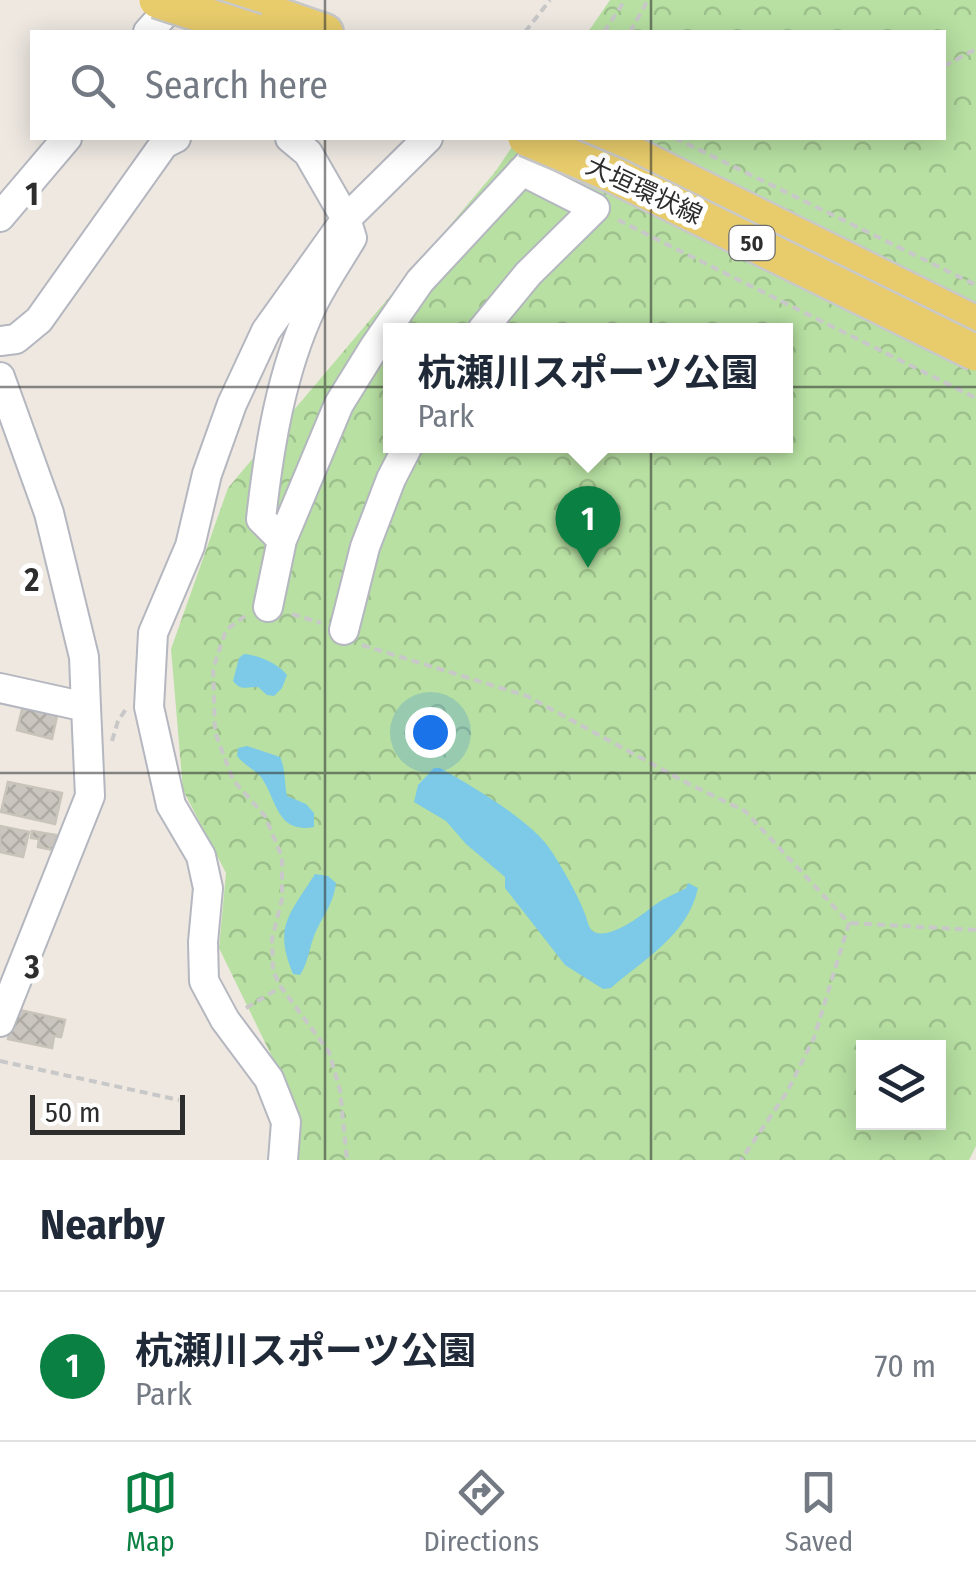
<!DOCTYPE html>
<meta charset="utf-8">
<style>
:root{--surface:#fff;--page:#f2f2f3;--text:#1f2937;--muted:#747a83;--line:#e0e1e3;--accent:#0b8043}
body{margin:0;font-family:"Fira Sans Condensed","Noto Sans JP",sans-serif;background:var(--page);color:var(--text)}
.controls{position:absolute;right:30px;bottom:30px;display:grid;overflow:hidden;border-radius:0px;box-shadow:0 5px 25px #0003}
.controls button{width:90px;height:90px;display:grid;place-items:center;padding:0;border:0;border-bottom:2px solid var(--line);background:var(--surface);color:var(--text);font:50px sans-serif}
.scale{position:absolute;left:30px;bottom:25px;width:155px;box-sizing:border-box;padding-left:10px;border:5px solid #2d2d2d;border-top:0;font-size:28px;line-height:35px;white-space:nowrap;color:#2d2d2d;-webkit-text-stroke:8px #fff;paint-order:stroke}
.you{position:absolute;left:430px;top:732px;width:35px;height:35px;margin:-25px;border:8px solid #fff;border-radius:50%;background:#1a73e8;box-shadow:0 0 0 15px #1a73e833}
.badge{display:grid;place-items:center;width:65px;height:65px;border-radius:50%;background:var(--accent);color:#fff;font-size:32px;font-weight:700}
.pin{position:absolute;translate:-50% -82px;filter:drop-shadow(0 2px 5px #0008)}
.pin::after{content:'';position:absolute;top:52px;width:35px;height:30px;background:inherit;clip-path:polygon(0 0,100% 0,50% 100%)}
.popup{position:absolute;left:383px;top:323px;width:410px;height:130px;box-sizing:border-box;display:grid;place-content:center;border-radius:0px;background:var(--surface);filter:drop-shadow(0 2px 8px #0005);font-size:32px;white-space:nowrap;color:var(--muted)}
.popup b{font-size:38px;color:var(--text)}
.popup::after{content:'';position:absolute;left:50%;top:100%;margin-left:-20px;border:20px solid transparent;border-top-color:var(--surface)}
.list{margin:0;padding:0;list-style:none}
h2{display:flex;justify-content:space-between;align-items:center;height:130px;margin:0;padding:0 40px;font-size:42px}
h2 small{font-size:32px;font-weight:400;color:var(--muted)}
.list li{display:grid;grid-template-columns:65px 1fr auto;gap:30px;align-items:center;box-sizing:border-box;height:150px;padding:0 40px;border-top:2px solid var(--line)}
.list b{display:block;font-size:38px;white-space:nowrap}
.list p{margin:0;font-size:32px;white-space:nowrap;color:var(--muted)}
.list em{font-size:32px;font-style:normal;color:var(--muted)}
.icon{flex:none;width:55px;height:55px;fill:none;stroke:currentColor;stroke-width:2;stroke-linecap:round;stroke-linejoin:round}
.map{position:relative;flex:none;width:976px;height:1160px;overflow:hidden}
.search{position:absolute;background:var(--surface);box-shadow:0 5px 25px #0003;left:30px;right:30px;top:30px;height:110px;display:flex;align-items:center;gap:25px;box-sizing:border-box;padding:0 35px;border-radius:0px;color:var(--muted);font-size:38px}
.sheet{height:280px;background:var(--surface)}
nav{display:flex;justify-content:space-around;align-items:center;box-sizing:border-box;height:140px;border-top:2px solid var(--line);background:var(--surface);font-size:28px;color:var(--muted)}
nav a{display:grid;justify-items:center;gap:5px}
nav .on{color:var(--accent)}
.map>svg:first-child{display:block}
.park{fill:url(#park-crowns);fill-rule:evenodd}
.water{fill:#7ccae7}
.building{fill:url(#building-cross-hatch);stroke:#c9c4ba;stroke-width:2.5}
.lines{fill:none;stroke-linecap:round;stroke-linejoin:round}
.minor-casing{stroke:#b4b7bf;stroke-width:32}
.major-casing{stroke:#c8c8c8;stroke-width:40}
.path{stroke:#c8c8c8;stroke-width:4;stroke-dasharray:8 5;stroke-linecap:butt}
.minor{stroke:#fff;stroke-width:28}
.major{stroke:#e8cc6c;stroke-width:35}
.major-bridge-casing{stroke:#c8c8c8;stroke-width:40;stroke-linecap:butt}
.major-bridge{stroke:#e8cc6c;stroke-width:35}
.grid{fill:none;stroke:#2d2d2d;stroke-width:2.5;stroke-opacity:0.55}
.labels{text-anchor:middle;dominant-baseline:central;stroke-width:10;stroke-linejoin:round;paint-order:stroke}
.shield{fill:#fff;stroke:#6c6c6c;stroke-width:2.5}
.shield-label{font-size:22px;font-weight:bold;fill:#2d2d2d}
.street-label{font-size:25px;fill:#2d2d2d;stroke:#fff}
.grid-label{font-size:32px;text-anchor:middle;font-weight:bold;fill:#2d2d2d;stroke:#fff;stroke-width:10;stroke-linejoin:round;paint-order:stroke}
</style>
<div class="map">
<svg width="976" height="1160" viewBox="0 0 976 1160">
<defs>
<pattern id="park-crowns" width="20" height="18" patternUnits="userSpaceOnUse" patternTransform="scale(2.5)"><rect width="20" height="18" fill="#b7e0a2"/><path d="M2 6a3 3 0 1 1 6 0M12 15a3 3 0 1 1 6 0" fill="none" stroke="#9ec08c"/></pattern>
<pattern id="building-cross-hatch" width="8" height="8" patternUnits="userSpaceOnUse" patternTransform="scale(2.5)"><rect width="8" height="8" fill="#cac6bf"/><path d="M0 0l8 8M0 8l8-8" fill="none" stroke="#aeaaa4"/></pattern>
</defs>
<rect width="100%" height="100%" fill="#eee8e1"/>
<!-- park -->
<path class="park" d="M610,0H976V1146L969,1160H296L279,1071L219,948L226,873L183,790L171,649L228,488L495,172L518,138H944V32H588ZM390,330H786V446H390ZM864,1048H938V1122H864Z"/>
<!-- water -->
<path class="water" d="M244,654C258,655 278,663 287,675L282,688L274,696L267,695L258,687C246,686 242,692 233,681L239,658Z
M247,746L280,757C286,770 284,782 287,796L306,804L314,813V827C276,834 277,799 261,777C254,769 244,765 237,756L238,748Z
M434,768H440C472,786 534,822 552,852C564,871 577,893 585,914C588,921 588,931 597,933C613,937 641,916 652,907C662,899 675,894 686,888L688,883L698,888C688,935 644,959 611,988L603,989L565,965L505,888V877L466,844L446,821L414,802L418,785Z
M315,874L328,876L336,883C333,906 322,916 314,936C309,949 308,963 300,975L293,974C273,926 290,914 315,874Z"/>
<!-- building -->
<path class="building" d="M24,701L52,708L51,714L57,716L52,739L17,730Z
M8,782L62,793L55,824L1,812Z
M0,826L29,832L23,857L0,852Z
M32,831L56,835L53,850L38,847L39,839L31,838Z
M15,1009L65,1020L61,1037L54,1036L52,1048L8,1039Z"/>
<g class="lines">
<!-- minor casing -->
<g class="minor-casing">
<path id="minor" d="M148,32L177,0
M0,217L67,138
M482,330L528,274L595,208L522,171
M0,341L16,339L39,320L164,144L176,138
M0,377L49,513L84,657L86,707
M282,540L261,519C269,447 281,372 312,306C323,283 339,260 352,238L346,219L308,153L290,138
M268,607L282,540L339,404L375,346L420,281L553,138
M344,630L365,547L391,479L408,446
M0,688L86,707L90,796L0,1022
M283,1160L286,1122L269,1079L225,1020L204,981L203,942L208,888L201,856L171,805L149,707L153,633L190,546L207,474L232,404L266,331L346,219L428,138"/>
</g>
<!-- major casing -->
<g class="major-casing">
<path id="major" d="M233,0L325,32
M592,138L634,155L976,324"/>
</g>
<!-- path -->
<path class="path" d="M525,32L550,0
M604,32L625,0
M630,32L648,0
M944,66L976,49
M675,138L976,285
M618,220L976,398
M292,614L321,623
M245,616L226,630L213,669L215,732L233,780L265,816L282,857V899L272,939L273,971L281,987L329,1052L340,1090L347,1160
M362,645L527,696L689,784L745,811L849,923L814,1038L787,1092L741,1160
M112,741L118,721L126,709
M851,923L976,930
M246,1008L281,987
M0,1061L179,1100"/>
<!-- minor -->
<use href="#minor" class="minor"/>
<!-- major -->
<use href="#major" class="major"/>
<!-- major-bridge casing -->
<g class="major-bridge-casing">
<path id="major-bridge" d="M157,0L256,32
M526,138L618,177L976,353"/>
</g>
<!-- major-bridge -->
<use href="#major-bridge" class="major-bridge"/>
</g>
<!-- grid -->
<path class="grid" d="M325,0V32M651,0V32M325,138V1160M651,138V1160M0,387H976M0,773H976"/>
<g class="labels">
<!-- shield labels -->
<rect class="shield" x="729.5" y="226" width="45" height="34" rx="8"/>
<g class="shield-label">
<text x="752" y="243">50</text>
</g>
<!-- street labels -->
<g class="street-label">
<text transform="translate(644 191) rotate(25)">大垣環状線</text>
</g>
</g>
<g class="grid-label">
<text x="32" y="205">1</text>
<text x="32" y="591">2</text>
<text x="32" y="978">3</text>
</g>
</svg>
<div class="controls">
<button><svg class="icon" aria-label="layers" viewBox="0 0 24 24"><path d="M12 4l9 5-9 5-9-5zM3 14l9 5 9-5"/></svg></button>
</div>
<div class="scale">50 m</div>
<div class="you"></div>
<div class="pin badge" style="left:588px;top:568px">1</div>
<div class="popup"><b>杭瀬川スポーツ公園</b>Park</div>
<div class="search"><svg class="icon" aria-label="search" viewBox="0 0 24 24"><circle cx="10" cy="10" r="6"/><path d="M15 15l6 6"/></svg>Search here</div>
</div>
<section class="sheet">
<h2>Nearby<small></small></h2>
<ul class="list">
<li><span class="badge">1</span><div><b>杭瀬川スポーツ公園</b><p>Park</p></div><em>70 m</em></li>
</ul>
</section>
<nav>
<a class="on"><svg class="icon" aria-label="map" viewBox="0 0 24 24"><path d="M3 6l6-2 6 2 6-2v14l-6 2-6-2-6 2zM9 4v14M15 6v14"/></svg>Map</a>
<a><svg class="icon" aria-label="directions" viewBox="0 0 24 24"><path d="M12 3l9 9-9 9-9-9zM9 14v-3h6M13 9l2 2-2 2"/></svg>Directions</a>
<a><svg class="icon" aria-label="saved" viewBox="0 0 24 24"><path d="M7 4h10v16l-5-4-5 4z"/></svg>Saved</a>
</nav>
